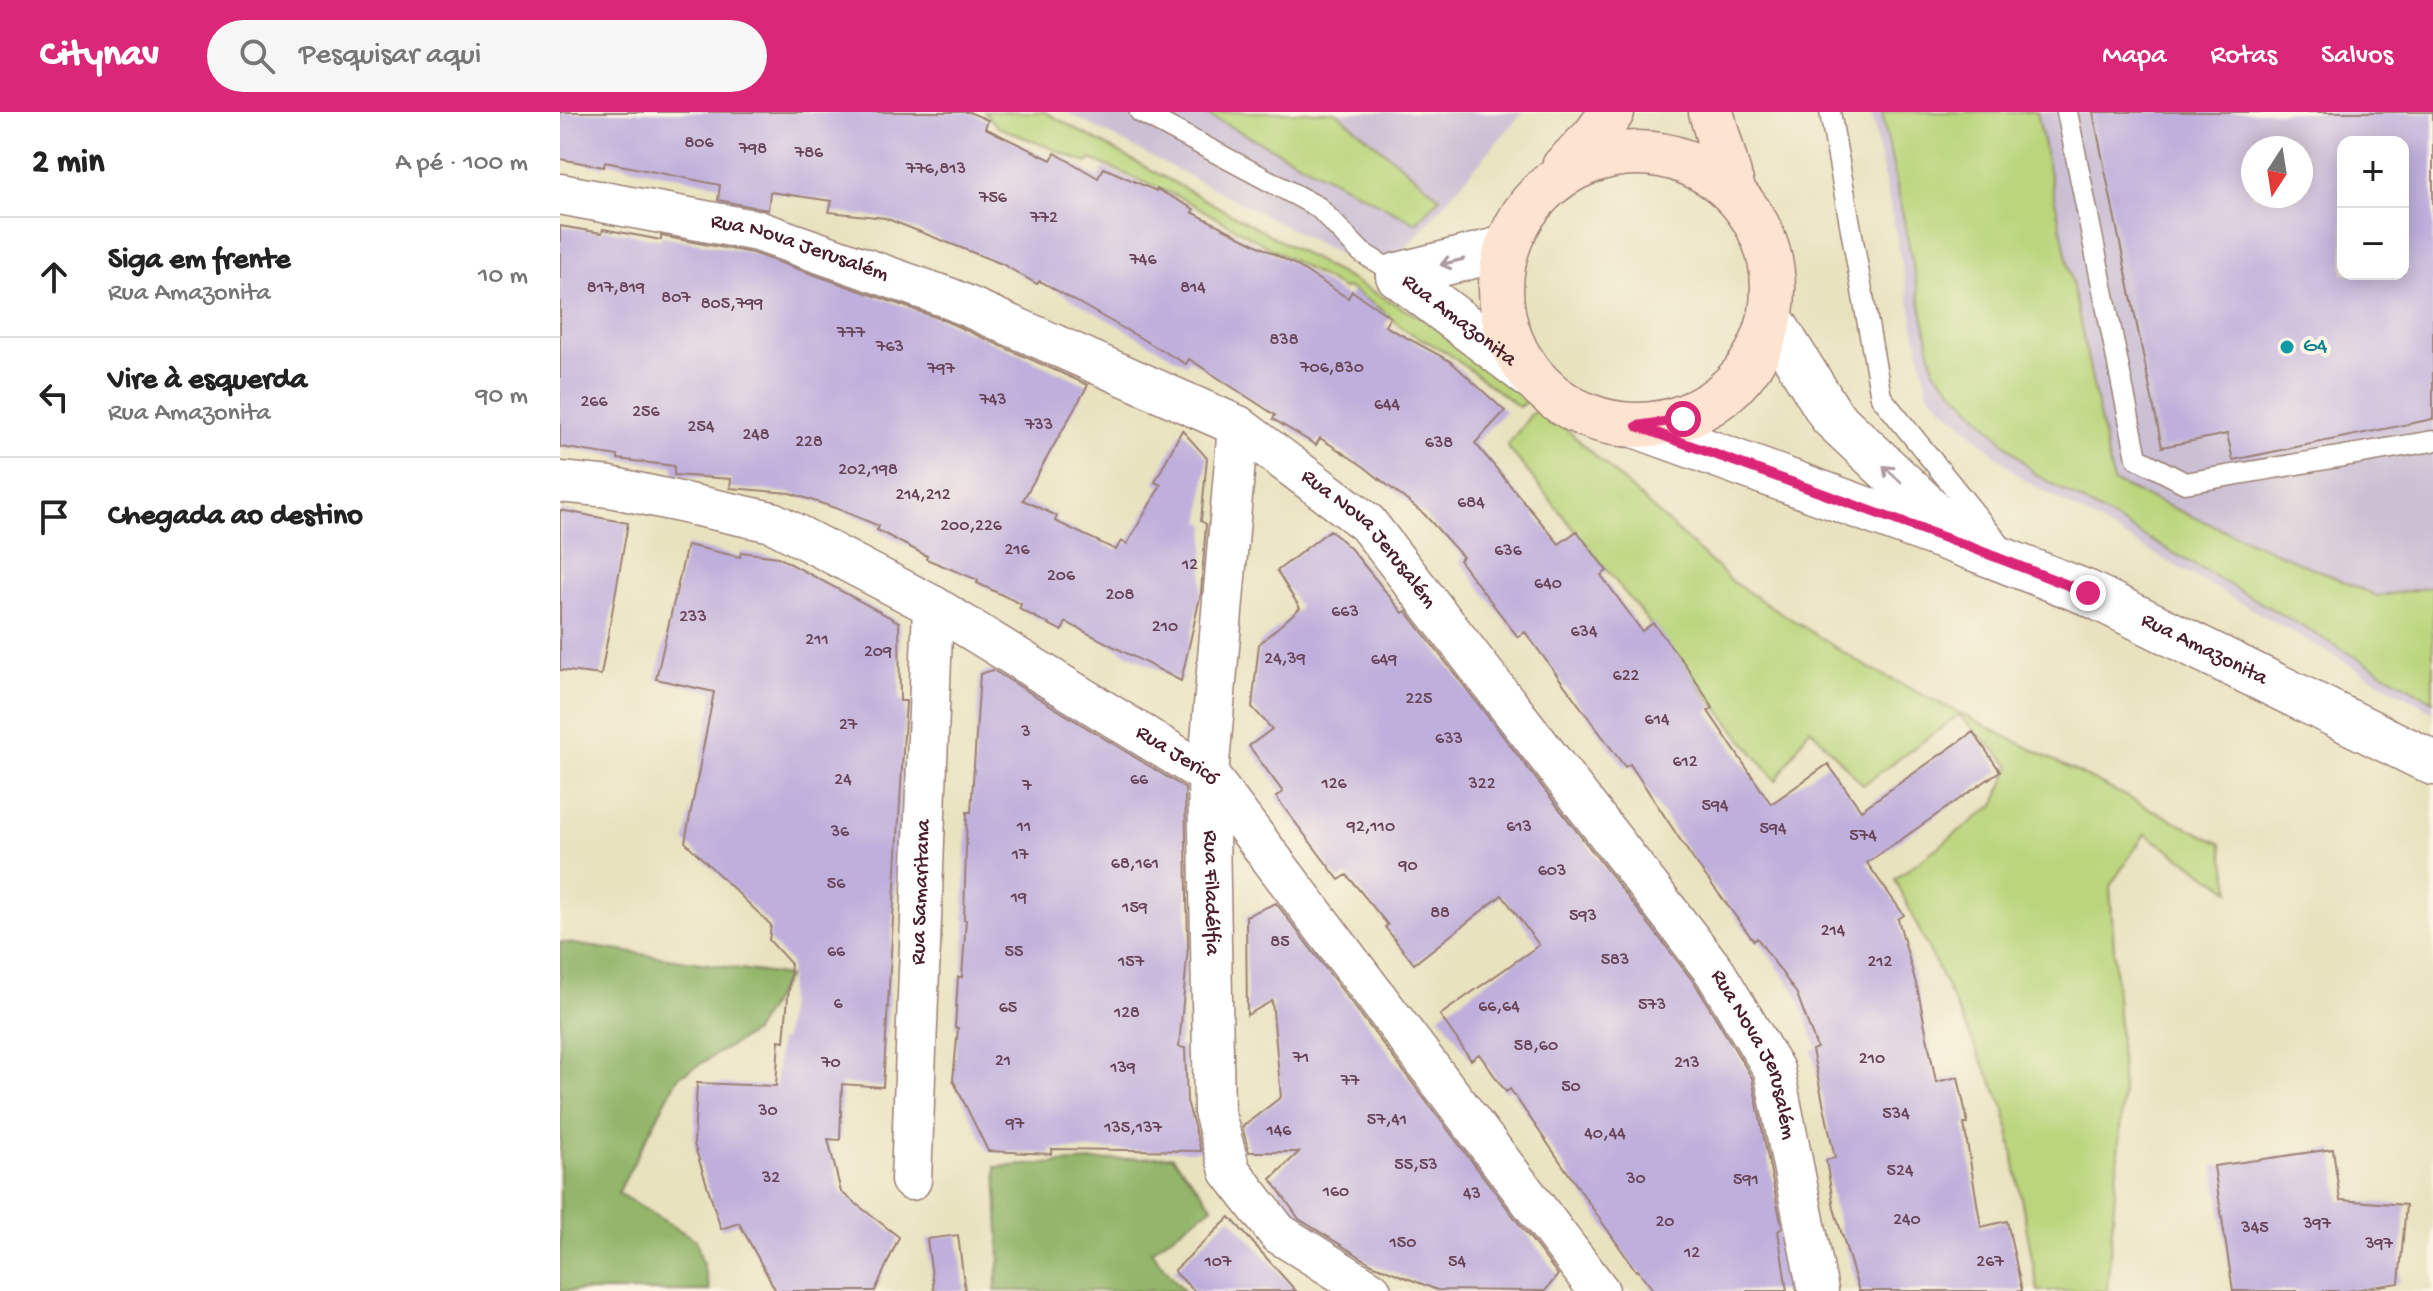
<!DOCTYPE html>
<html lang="pt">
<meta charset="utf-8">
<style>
:root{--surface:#fff;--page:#f6f6f6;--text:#222;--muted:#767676;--line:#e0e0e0;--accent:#db2777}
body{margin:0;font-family:"Gochi Hand",sans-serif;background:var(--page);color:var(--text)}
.controls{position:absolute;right:24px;top:24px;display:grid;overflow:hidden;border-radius:16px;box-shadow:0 4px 20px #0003}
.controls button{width:72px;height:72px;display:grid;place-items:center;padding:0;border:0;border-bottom:2px solid var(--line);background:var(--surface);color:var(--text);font:40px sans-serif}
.compass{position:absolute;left:1681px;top:24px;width:72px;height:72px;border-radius:50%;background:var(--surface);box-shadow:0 4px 20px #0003;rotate:192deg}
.stop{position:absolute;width:24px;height:24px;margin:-18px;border:6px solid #db2777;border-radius:50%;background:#fff}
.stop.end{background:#db2777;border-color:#fff;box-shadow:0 2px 8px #0008}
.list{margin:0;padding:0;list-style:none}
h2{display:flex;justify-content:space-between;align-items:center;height:104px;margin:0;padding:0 32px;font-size:34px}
h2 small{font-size:26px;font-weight:400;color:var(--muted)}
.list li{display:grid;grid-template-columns:52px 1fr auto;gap:24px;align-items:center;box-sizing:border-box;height:120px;padding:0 32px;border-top:2px solid var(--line)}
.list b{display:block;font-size:30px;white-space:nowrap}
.list p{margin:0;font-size:26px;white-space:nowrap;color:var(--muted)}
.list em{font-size:26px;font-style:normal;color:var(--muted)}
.icon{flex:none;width:44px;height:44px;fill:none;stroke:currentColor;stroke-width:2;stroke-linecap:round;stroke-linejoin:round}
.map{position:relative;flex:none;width:1873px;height:1179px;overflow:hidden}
header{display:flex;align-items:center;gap:48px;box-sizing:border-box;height:112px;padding:0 40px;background:var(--accent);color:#fff}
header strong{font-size:38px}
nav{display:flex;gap:44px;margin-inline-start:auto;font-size:28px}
.search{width:560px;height:72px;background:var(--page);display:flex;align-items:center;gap:20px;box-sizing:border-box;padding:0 28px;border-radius:44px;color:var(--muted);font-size:30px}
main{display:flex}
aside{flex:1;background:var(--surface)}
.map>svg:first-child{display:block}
.industrial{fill:#cbbfd4;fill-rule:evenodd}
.green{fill:#bad57b;stroke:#827a53;stroke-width:2}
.forest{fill:#93b66b;stroke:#6e6a4b;stroke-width:2}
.building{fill:#bfafdc;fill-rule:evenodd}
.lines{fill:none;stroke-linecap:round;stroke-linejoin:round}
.service-casing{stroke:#9a8075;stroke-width:23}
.minor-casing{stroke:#9a8075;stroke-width:43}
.tertiary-casing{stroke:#9a8075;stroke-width:47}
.secondary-casing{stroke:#9a8075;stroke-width:47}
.service{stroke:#fff;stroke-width:20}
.minor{stroke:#fff;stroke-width:40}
.tertiary{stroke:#fff;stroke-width:44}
.secondary{stroke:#fde4d1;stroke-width:44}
.oneway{stroke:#ae9aa0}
.route{stroke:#db2777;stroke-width:10}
.culture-dot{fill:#0f9aa8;stroke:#fcf5e5;stroke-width:3}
.labels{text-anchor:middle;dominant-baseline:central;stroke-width:8;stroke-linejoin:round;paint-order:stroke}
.number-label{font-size:18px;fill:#674357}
.street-label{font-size:22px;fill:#4a1f2b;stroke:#fcf5e5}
.culture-label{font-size:22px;fill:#0d838f;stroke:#fcf5e5;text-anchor:start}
</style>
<header>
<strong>Citynav</strong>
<div class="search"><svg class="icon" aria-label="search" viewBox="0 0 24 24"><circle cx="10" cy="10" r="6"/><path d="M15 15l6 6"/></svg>Pesquisar aqui</div>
<nav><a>Mapa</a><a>Rotas</a><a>Salvos</a></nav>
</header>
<main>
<aside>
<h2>2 min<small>A pé · 100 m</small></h2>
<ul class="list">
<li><svg class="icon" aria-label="ahead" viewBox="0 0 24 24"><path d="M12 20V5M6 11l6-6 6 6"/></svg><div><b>Siga em frente</b><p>Rua Amazonita</p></div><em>10 m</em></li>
<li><svg class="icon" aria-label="left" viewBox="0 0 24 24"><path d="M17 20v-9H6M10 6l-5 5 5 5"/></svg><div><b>Vire à esquerda</b><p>Rua Amazonita</p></div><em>90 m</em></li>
<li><svg class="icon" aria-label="arrive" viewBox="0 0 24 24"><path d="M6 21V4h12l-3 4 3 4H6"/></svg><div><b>Chegada ao destino</b></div></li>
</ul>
</aside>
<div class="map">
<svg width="1873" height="1179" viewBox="0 0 1873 1179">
<rect width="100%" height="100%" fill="#fcf5e5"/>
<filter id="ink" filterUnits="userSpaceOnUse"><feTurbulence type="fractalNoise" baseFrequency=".0125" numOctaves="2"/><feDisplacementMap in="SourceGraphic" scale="16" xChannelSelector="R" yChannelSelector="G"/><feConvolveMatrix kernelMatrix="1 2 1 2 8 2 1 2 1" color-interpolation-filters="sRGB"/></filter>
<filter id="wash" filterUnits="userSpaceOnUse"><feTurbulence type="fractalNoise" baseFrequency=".006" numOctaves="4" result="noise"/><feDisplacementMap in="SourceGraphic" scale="32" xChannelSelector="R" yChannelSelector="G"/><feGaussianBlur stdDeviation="1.8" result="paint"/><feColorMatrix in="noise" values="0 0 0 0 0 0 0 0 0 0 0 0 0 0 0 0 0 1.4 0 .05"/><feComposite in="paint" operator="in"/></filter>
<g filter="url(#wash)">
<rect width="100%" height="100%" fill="#e9e2bf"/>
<!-- industrial -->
<path class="industrial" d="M506,0H963L821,164Z
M1311,0H1873V600L1461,366L1368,281ZM1783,30H1843V162H1783ZM1693,36H1741V84H1693Z"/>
<!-- green -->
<path class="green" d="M424,0H485L861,206L1027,304L1008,307L973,285L959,295L886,240L843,217L822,198L789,176L783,177L623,87L531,47L527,51L438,15Z
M642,0H776L880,85L856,111Z
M1322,0H1477L1553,370L1817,484L1873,475V589L1475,362L1374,258Z
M979,292L1174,471L1307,555L1661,732L1671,779L1585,722L1550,774L1563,980L1547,1179H1478L1445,997L1335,767L1434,693L1451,654L1399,603L1303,673L1250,616L1216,669L947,334Z"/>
<!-- forest -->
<path class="forest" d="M0,830L228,864L194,920L118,965L58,1081L136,1128L150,1179H0Z
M612,1044L653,1094L591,1139L624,1179H435L440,1146L436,1055Z"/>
<g id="blocks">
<!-- building -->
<path class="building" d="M0,0H409L428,8L425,16L491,48L495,41L538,66L544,56L596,79L597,77L634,97L632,100L734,152L788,186L792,179L830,205L825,214L890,249L945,299L915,331L999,432L1017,419L1047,459L1041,463L1082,519L1093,511L1125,552L1153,596L1148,599L1211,692L1268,652L1301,698L1413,620L1440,659L1307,751L1344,803L1338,807L1358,879L1376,970L1398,965L1408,1012H1404L1421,1115L1447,1109L1462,1179H1299L1274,1096L1266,1048L1275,1046L1252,938L1257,936L1237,882L1197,826L1194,829L1133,747L1070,652L1065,655L965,520L958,525L899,448L903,445L864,402L803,354L760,326L756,333L713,307L715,303L629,247L626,252L480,169L477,172L442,152L325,106L269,100L272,89L210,80L208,98L158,88L160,73L45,50L44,55L0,47Z
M1533,0H1873V307L1673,348L1667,322L1602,335ZM1783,30H1843V162H1783ZM1693,36H1741V84H1693Z
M0,114L42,121L43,117L101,128V124L192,141L381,207L528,273L463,388L497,404L495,409L556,438L561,429L567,432L601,373L595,370L622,318L647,346L641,409L646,412L641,481L621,569L506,510L502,519L459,497L461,492L417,471L418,468L366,447L367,444L317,418L319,414L278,397L230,381L170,376L171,367L114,363V354L58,347V344L0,335Z
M0,398L68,411L41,563L0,558Z
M770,418L791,437L843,501L846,499L1136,873L1192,966L1222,1116L1218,1119L1227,1179H1094L1078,1158L1076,1159L950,977L946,980L919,942L911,948L880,903L979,833L942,783L854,852L825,815L828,813L787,763L779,768L716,685L723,680L689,634L712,617L692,595L699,532L740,496L717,459Z
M127,433L180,445L181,440L218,445L339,510L340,589H346L323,975L282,972L280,1028L268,1027L281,1080L339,1125L315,1179H216L179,1111L161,1117L134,1032L137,971L216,974L219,928L224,929L231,852L209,828L211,813L125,730L154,580L96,567Z
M433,558L625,676L628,835L619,935L625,936L627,989L641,1039L492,1037L491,1042L428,1039L393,968L398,916H395L398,865H402L406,808H404L407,700H411L420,562Z
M716,791L998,1163L985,1179L877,1178L812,1152L739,1107L711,1067L739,1040H689L682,1015L721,985L712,889L687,903L686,804Z
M1773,1037L1780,1088L1846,1093L1839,1171L1787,1179H1673L1654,1054Z
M670,1105L736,1179H634L614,1159Z
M398,1123L405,1179H374L367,1127Z"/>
</g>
</g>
<g filter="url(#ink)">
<use href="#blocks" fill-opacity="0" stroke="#9a8075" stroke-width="2"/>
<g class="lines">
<!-- service casing -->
<g class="service-casing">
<path id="service" d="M580,0L758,95L801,140L838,163
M1270,0L1321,285L1446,440
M1507,0L1577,346L1625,371L1873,329"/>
</g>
<!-- minor casing -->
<g class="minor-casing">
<g id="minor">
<path id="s1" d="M0,82L198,119L389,186L678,314L807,411L1155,860L1214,958L1258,1179"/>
<path id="s2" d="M678,314L648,663L654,999L670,1059L718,1121L811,1179"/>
<path id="s3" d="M0,370L50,375L212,410L373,494L648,663L1039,1179"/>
<path id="s4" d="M351,1068L373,494"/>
</g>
</g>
<!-- tertiary casing -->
<g class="tertiary-casing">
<g id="tertiary">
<path id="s5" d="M838,163L970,264"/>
<path d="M838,163L945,136"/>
<path d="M1211,207L1272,305L1396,422"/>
<path id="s6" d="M1077,314L1410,435L1528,481L1873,651"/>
</g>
</g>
<!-- secondary casing -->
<g class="secondary-casing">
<path id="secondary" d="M1151,0L1174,81
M941 177a136 136 0 1 1 272 0a136 136 0 1 1-272 0Z
M1004,55L1034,25L1052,0"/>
</g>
<!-- service -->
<use href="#service" class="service"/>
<!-- minor -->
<use href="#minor" class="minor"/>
<!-- tertiary -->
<use href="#tertiary" class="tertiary"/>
<!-- secondary -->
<use href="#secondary" class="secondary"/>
</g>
<!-- one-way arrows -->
<defs><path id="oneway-shaft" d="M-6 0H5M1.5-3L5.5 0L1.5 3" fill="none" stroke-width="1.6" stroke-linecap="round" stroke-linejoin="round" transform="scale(2)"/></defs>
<g class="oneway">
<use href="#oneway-shaft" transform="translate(892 150) rotate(166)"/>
<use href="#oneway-shaft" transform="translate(1332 362) rotate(-137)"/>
</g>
</g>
<g class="lines" filter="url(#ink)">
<!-- route -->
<path class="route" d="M1123,307L1077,314L1410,435L1528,481"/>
</g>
<!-- markers -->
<circle class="culture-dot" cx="1727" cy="235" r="8"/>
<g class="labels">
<!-- number labels -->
<g class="number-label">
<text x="139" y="31">806</text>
<text x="193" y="37">798</text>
<text x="249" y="41">786</text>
<text x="376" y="57">776,813</text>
<text x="433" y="86">756</text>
<text x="484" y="106">772</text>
<text x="583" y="148">746</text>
<text x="56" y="176">817,819</text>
<text x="633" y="176">814</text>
<text x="116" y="186">807</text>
<text x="172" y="192">805,799</text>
<text x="291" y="221">777</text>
<text x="724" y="228">838</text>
<text x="330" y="235">763</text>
<text x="772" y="256">706,830</text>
<text x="381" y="257">797</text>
<text x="433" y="288">743</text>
<text x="34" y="290">266</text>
<text x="827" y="293">644</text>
<text x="86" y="300">256</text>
<text x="479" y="313">733</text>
<text x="141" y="315">254</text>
<text x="196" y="323">248</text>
<text x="249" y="330">228</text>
<text x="879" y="331">638</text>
<text x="308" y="358">202,198</text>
<text x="363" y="383">214,212</text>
<text x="911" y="391">684</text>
<text x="411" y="414">200,226</text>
<text x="457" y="438">216</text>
<text x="948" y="439">636</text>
<text x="630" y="453">12</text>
<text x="501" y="464">206</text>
<text x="988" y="472">640</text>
<text x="560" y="483">208</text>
<text x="785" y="500">663</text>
<text x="133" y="505">233</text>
<text x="605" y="515">210</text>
<text x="1024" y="520">634</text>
<text x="257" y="528">211</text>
<text x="318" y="540">209</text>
<text x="725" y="547">24,39</text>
<text x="824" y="548">649</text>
<text x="1066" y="564">622</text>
<text x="859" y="587">225</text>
<text x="1097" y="608">614</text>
<text x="288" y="613">27</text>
<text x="466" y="620">3</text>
<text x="889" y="627">633</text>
<text x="1125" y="650">612</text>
<text x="283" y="668">24</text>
<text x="579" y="668">66</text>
<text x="774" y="672">126</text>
<text x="922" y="672">322</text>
<text x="467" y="674">7</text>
<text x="1155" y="694">594</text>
<text x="464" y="715">11</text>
<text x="811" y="715">92,110</text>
<text x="959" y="715">613</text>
<text x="1213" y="717">594</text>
<text x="280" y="720">36</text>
<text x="1303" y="724">574</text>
<text x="460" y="743">17</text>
<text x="575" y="752">68,161</text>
<text x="848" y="754">90</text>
<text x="992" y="759">603</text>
<text x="276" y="772">56</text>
<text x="459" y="786">19</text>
<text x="575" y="796">159</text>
<text x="880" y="801">88</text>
<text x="1023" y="804">593</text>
<text x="1273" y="819">214</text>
<text x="720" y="830">85</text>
<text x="276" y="840">66</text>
<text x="454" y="840">55</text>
<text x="1055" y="848">583</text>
<text x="571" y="850">157</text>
<text x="1320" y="850">212</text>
<text x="278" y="892">6</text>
<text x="1092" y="893">573</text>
<text x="939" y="895">66,64</text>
<text x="448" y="896">65</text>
<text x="567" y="901">128</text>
<text x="976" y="934">58,60</text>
<text x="741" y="946">71</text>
<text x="1312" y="947">210</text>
<text x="443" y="949">21</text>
<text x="271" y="951">70</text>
<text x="1127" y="951">213</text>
<text x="563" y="956">139</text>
<text x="790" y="969">77</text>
<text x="1011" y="975">50</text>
<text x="208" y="999">30</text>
<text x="1336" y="1002">534</text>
<text x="827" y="1008">57,41</text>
<text x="455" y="1012">97</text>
<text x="573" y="1016">135,137</text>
<text x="719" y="1019">146</text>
<text x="1045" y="1022">40,44</text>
<text x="856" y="1053">55,53</text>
<text x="1340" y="1059">524</text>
<text x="211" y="1066">32</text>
<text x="1076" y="1067">30</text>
<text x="1186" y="1068">591</text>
<text x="776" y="1080">160</text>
<text x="912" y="1082">43</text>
<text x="1347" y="1108">240</text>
<text x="1105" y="1110">20</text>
<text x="1757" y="1112">397</text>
<text x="1695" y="1116">345</text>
<text x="843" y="1131">150</text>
<text x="1819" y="1132">397</text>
<text x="1132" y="1141">12</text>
<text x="658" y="1150">107</text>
<text x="897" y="1150">54</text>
<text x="1430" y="1150">267</text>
</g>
<!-- street labels -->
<g class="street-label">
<text stroke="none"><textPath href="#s1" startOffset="246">Rua Nova Jerusalém</textPath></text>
<text stroke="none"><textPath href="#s5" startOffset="76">Rua Amazonita</textPath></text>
<text stroke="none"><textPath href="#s1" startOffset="894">Rua Nova Jerusalém</textPath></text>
<text stroke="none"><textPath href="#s6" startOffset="610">Rua Amazonita</textPath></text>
<text stroke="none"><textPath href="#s3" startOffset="684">Rua Jericó</textPath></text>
<text stroke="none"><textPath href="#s4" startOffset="288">Rua Samaritana</textPath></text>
<text stroke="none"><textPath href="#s2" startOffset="468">Rua Filadélfia</textPath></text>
<text stroke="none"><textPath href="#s1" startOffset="1542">Rua Nova Jerusalém</textPath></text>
</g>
<!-- culture labels -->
<g class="culture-label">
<text x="1743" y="235">G4</text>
</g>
</g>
</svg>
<div class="controls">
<button>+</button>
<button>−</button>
</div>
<svg class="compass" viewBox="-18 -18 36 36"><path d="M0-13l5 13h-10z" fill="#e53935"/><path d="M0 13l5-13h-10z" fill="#767676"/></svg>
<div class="stop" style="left:1123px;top:307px"></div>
<div class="stop end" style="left:1528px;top:481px"></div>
</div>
</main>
